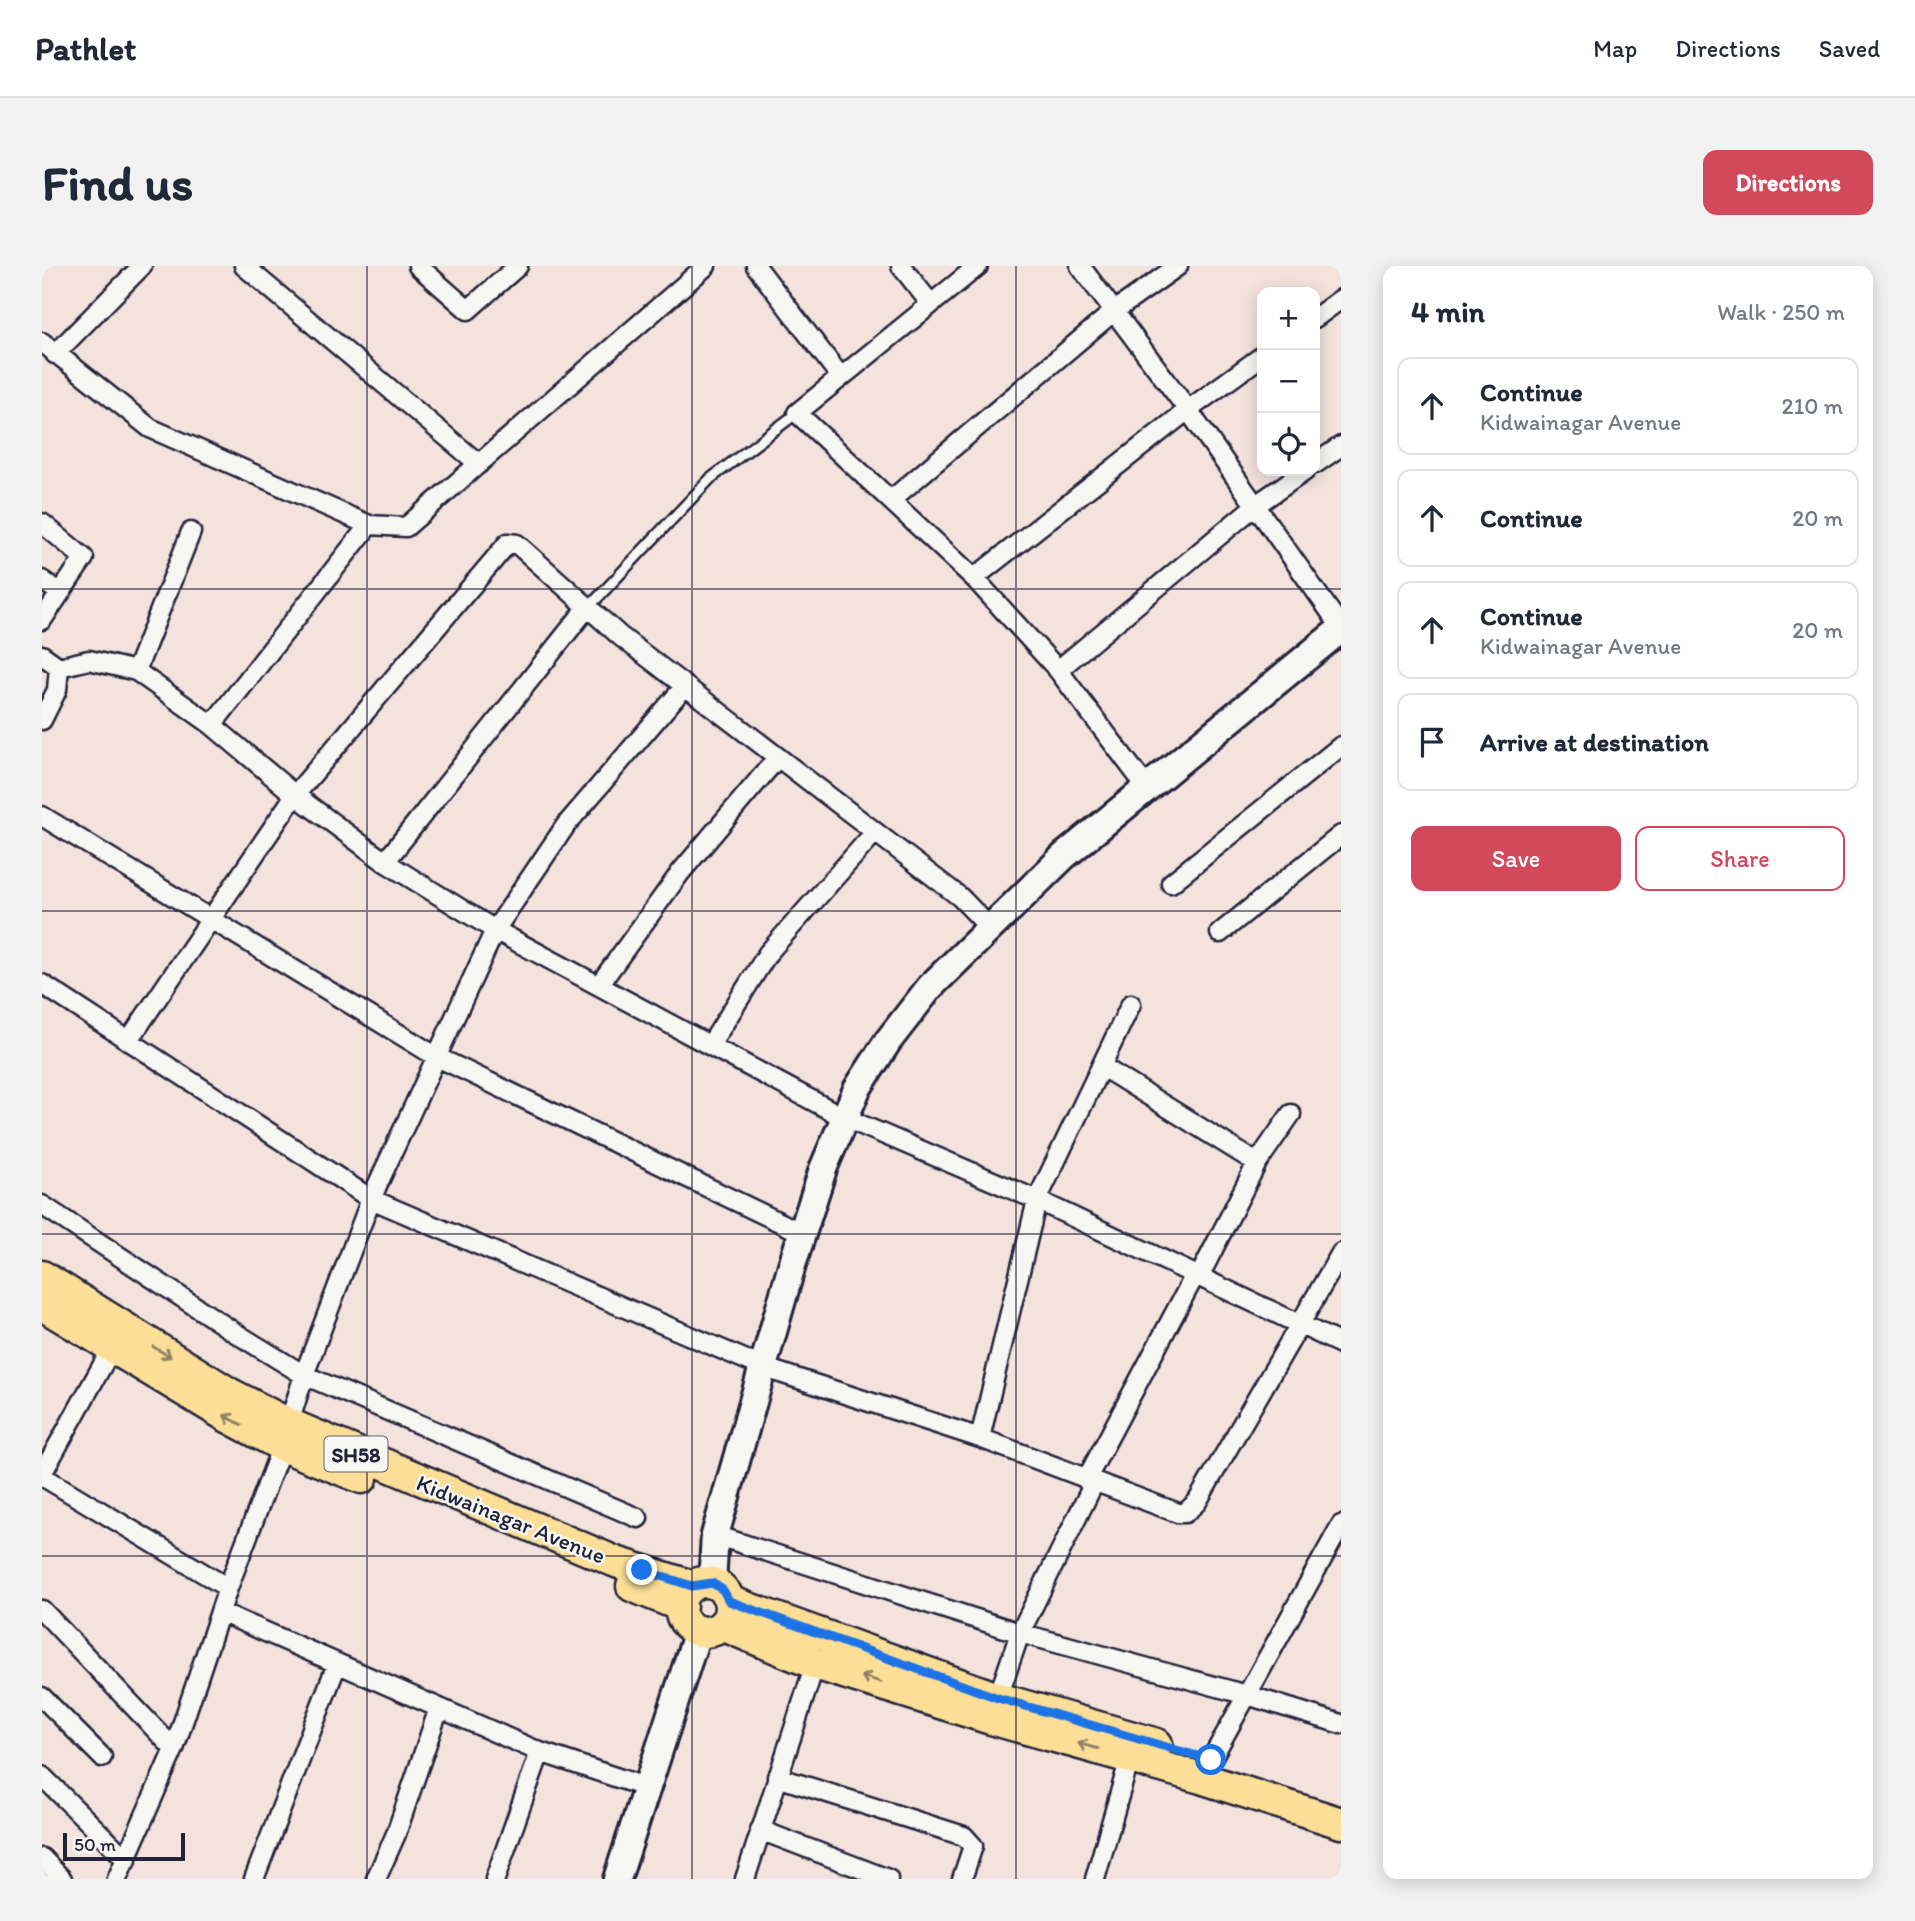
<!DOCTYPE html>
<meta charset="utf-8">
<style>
:root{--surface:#fff;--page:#f2f2f3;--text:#1f2937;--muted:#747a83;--line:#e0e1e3;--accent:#d1495b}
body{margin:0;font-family:Itim,sans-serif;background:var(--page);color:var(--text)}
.controls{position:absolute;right:21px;top:21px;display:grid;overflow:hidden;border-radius:14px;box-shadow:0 4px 18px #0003}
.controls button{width:63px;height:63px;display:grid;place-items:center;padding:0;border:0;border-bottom:2px solid var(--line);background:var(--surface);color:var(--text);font:35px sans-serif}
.scale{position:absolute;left:21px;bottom:18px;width:122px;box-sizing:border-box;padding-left:7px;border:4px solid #22223b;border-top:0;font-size:19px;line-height:24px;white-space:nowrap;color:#22223b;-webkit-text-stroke:5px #f6f6f2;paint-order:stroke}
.stop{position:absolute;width:21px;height:21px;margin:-16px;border:5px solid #1a73e8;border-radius:50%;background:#fff}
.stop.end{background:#1a73e8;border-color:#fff;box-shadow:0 2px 7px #0008}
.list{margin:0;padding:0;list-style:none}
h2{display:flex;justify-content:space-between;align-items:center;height:91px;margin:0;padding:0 28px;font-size:30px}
h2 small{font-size:23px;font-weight:400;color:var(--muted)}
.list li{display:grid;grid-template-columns:46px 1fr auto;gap:21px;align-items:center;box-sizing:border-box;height:98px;margin:0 14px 14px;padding:0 14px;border:2px solid var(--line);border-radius:14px}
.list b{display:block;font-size:26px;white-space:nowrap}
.list p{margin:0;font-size:23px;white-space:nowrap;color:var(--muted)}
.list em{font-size:23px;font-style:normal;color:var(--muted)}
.actions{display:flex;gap:14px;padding:21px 28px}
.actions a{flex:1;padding:16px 0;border:2px solid var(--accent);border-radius:14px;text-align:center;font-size:24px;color:var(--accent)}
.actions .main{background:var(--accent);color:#fff}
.icon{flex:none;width:38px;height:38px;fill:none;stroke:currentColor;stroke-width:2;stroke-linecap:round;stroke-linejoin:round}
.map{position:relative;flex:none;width:1299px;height:1613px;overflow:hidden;border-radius:14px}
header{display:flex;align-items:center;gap:42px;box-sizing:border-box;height:98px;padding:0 35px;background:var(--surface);border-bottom:2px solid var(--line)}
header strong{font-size:33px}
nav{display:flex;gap:38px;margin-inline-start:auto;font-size:24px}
.intro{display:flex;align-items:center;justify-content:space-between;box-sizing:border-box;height:168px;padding:0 42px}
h1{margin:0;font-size:49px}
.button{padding:18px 32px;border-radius:14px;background:var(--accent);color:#fff;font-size:24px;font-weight:700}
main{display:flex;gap:42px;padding:0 42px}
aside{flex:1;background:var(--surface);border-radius:14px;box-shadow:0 4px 18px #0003}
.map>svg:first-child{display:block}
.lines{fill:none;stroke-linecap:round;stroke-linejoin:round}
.lane-casing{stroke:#22223b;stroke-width:14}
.street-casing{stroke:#22223b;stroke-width:23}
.secondary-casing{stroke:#22223b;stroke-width:32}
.primary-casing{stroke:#22223b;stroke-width:35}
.lane{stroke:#f6f6f2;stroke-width:9}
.street{stroke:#f6f6f2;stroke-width:18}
.secondary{stroke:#f6f6f2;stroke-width:26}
.primary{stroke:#fcde96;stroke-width:30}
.oneway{stroke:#8f8068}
.route{stroke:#1a73e8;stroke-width:9}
.grid{fill:none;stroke:#22223b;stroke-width:2;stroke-opacity:0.55}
.labels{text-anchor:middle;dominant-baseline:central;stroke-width:5;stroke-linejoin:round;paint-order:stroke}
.shield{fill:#f6f6f2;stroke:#626272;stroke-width:2}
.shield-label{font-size:21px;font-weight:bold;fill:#22223b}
.street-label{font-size:23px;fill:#22223b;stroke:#f6f6f2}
</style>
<header>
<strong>Pathlet</strong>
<nav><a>Map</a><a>Directions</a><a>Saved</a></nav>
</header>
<div class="intro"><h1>Find us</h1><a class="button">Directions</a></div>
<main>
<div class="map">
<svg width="1299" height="1613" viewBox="0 0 1299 1613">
<rect width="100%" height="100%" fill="#f4e3dd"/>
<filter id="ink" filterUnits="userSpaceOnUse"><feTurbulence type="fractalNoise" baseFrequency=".0143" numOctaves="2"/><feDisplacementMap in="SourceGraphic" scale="14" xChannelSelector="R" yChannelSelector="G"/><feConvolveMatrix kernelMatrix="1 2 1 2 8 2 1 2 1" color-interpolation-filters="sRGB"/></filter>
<g filter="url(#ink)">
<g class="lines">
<!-- lane casing -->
<g class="lane-casing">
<path id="lane" d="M546,342L668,213L755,147"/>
</g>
<!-- street casing -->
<g class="street-casing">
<path id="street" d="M202,0L437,198
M376,0L426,44L476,0
M714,0L798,110
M859,0L888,37
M936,0L755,147L932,312L1016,404L1105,522
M1038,0L1146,144L1299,361
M1273,52L1299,33
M0,76L108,162L327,259L364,261L664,0
M13,88L100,0
M1273,198L1299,180
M849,234L1071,46L1136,0
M0,257L42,292L0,354
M327,259L170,459L253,529L343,596L453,664L801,851L995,934L1299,1078
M149,266L94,405L170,459
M932,312L1146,144L1220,90
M0,314L18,327
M0,389L17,401L47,394L94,405
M1016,404L1214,239L1263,205
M0,454L15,424L17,401
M0,550L395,791L760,967
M343,596L544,343
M1129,617L1299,480
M1178,667L1299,569
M0,718L329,933L723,1102L938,1172L1136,1247H1143L1155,1236L1299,987
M557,719L638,607L736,491
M87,774L253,529L466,277L475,278L578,370L918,631L947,661
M669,778L726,687L833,566
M1059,800L1215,897
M0,939L192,1066L262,1109L596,1252
M1157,1011L1215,897L1249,848
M938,1172L995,934L1089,738
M0,1208L75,1073
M0,1210L186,1322
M1044,1214L1153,1009
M673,1269L978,1367L1205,1429L1299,1458
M0,1344L132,1483
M178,1346L498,1486L603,1521
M0,1431L60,1491
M953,1440L978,1367L1052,1217
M0,1510L85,1594
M735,1511L922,1570L931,1580L920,1613
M1159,1512L1299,1259
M718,1564L846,1613
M0,1592L20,1613
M75,1613L132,1483L186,1322L240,1180L262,1109L329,933L453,664L524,559L643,420
M212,1613L295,1398
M334,1613L354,1568L397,1442
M453,1613L498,1486
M703,1613L773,1398
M1053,1613L1088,1492"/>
</g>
<!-- secondary casing -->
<g class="secondary-casing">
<path id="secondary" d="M670,1317L673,1269L750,999L781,903L815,823L846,775L888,721L1022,590L1299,363
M575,1613L656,1365"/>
</g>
<!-- primary casing -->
<g class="primary-casing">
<path id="primary" d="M0,1010L187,1127L245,1157L574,1296L650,1320
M0,1039L184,1150L240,1180L320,1212
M638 1341a25 25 0 1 1 50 0a25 25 0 1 1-50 0Z
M590,1320L639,1340
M687,1335L956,1432L1115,1478
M680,1359L773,1398L949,1453L1159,1512L1299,1557"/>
</g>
<!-- lane -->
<use href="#lane" class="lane"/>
<!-- street -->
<use href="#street" class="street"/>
<!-- secondary -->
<use href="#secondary" class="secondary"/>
<!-- primary -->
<use href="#primary" class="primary"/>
</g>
<!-- one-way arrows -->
<defs><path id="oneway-shaft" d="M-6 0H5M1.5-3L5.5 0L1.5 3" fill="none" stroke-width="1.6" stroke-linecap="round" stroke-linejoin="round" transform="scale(1.75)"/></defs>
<g class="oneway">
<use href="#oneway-shaft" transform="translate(120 1086) rotate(31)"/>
<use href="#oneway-shaft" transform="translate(191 1154) rotate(-152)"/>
<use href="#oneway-shaft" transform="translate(829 1413) rotate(-162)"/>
<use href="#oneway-shaft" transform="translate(1046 1480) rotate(-165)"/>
</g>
</g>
<g class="lines" filter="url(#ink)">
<!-- route -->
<path class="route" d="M600,1304L650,1320L670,1317L681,1324L687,1335L956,1432L1169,1494"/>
</g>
<!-- grid -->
<path class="grid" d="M325,0V1613M650,0V1613M974,0V1613M0,323H1299M0,645H1299M0,968H1299M0,1290H1299"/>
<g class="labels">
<!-- shield labels -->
<rect class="shield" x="282.5" y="1170.5" width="63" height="35" rx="5"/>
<g class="shield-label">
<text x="314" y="1188">SH58</text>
</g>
<!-- street labels -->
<g class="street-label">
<text transform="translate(469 1253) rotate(22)">Kidwainagar Avenue</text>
</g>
</g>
</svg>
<div class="controls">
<button>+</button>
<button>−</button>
<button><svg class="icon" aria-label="locate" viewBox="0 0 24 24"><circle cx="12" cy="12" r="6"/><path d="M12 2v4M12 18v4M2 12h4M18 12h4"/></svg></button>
</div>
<div class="scale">50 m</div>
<div class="stop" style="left:1169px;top:1494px"></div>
<div class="stop end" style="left:600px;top:1304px"></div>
</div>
<aside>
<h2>4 min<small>Walk · 250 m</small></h2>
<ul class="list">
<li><svg class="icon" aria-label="ahead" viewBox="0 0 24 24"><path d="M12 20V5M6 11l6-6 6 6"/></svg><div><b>Continue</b><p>Kidwainagar Avenue</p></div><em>210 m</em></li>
<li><svg class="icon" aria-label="ahead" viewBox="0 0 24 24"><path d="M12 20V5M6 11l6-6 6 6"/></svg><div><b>Continue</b></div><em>20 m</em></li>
<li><svg class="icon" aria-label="ahead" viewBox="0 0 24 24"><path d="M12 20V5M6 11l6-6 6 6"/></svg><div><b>Continue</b><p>Kidwainagar Avenue</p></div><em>20 m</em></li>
<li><svg class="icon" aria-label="arrive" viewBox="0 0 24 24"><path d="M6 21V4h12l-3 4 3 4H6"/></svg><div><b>Arrive at destination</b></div></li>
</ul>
<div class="actions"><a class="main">Save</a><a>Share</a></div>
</aside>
</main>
